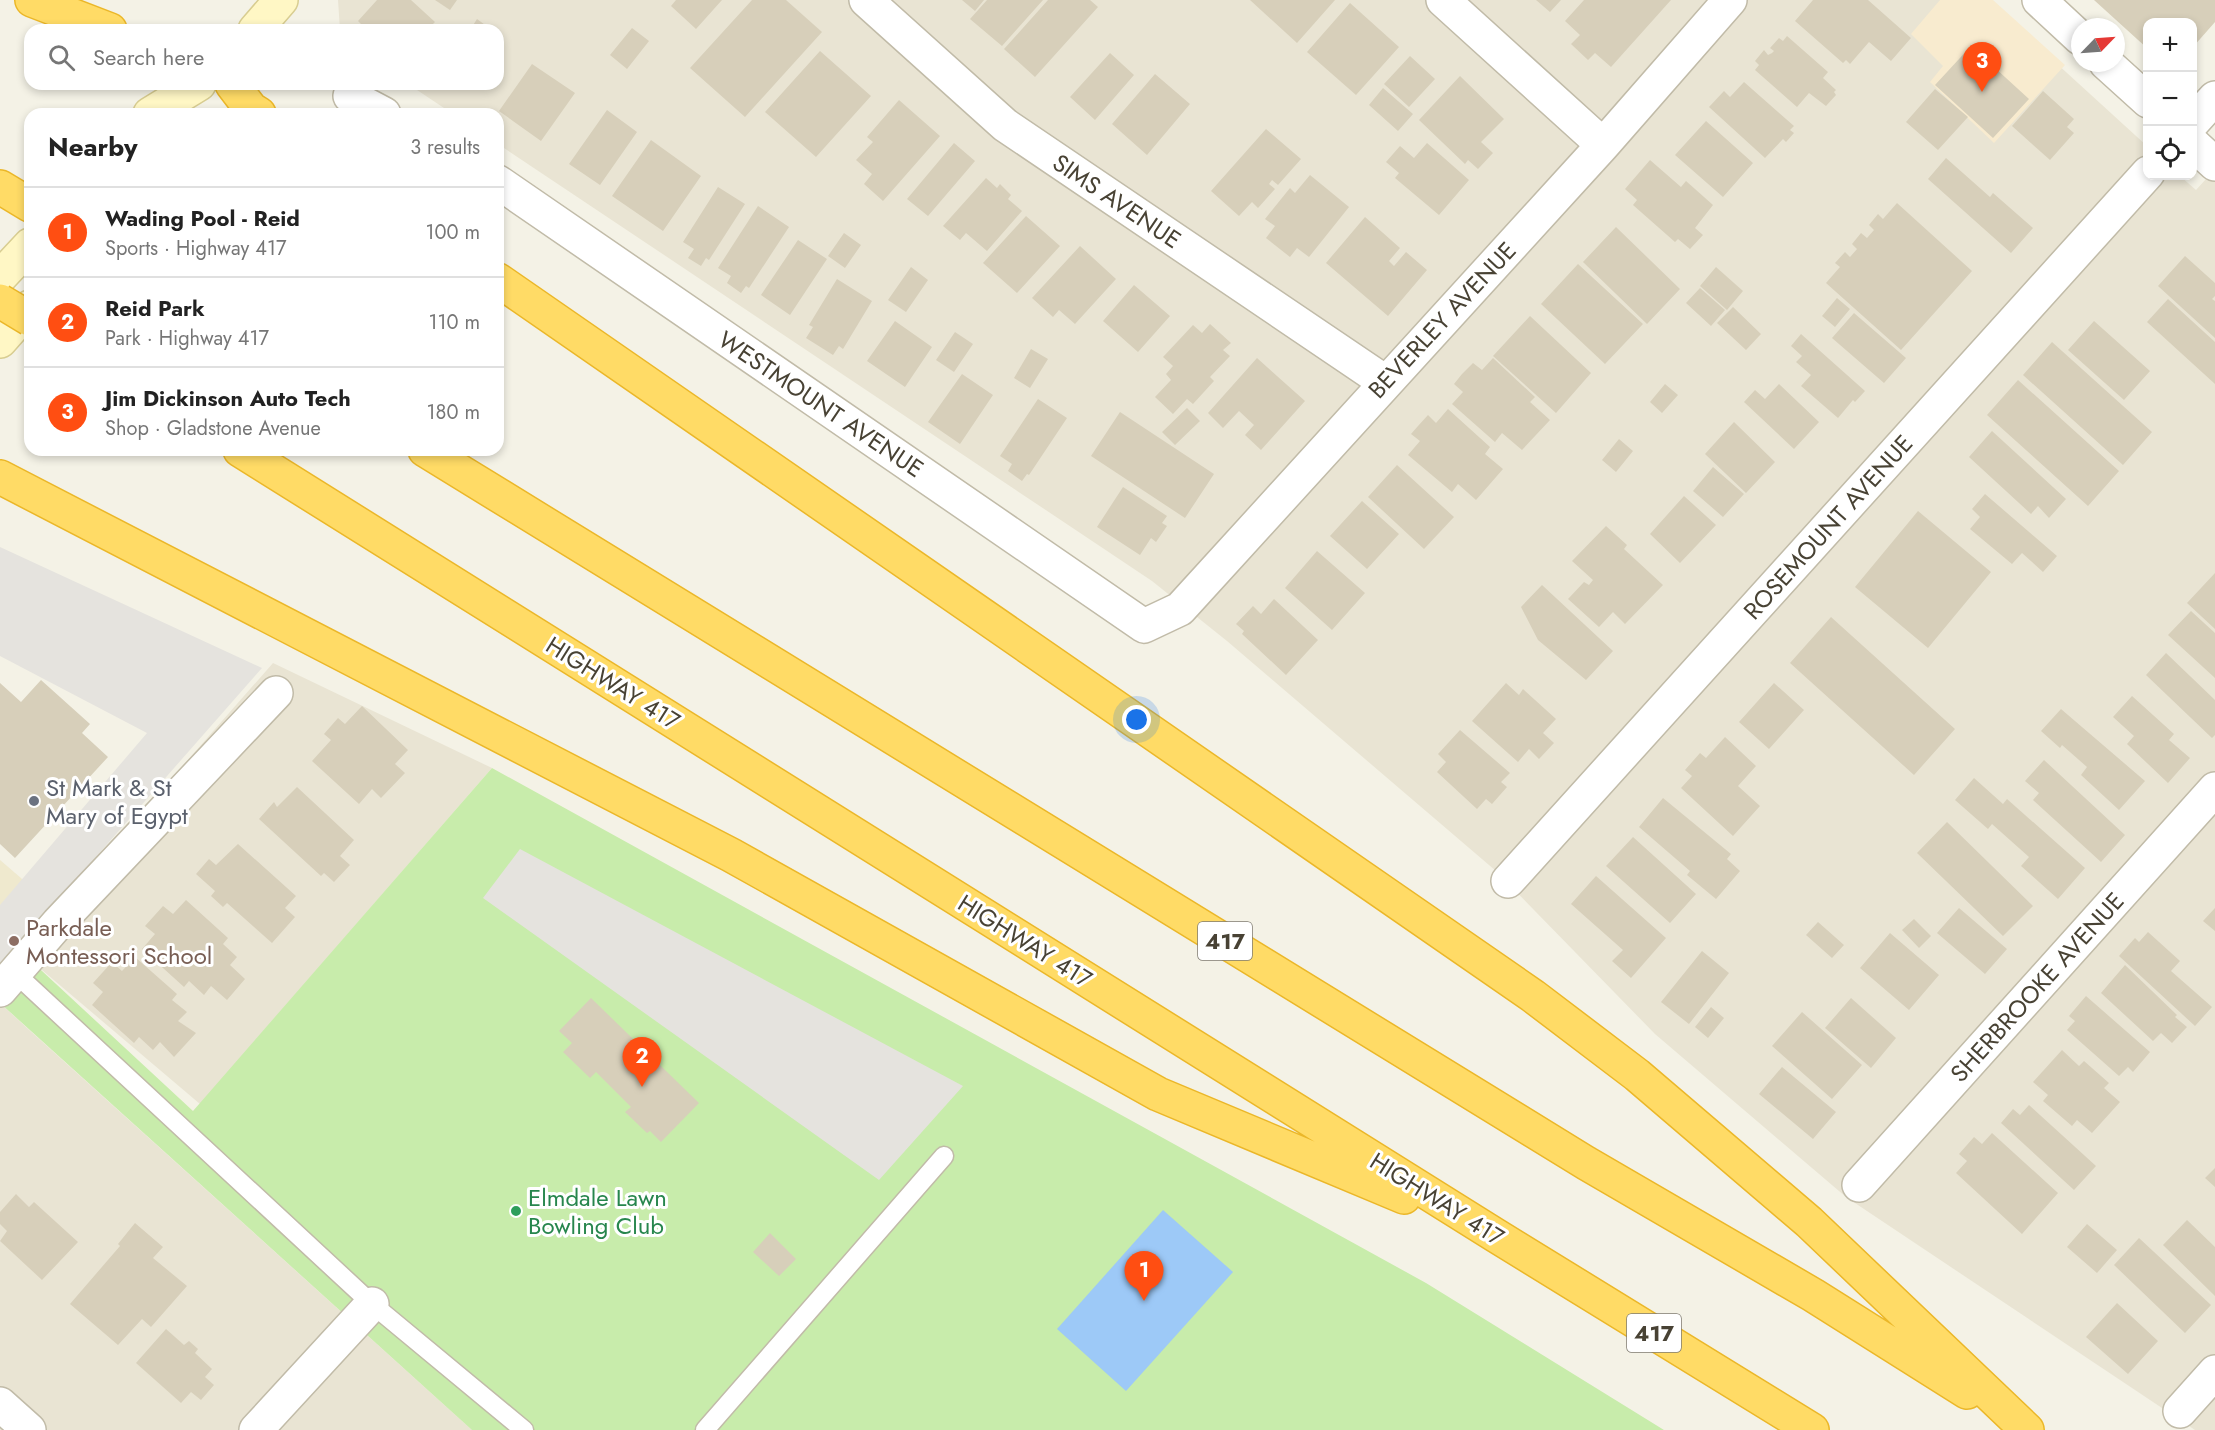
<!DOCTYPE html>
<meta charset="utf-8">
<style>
:root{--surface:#fff;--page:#f2f2f2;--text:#222;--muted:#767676;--line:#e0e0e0;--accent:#ff4e12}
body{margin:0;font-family:Jost,sans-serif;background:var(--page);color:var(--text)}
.controls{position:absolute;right:18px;top:18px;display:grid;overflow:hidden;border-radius:12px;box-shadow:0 3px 9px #0003}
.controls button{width:54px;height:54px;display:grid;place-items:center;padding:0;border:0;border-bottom:2px solid var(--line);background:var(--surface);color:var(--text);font:30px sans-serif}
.compass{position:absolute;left:2071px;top:18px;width:54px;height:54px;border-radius:50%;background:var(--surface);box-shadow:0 3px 9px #0003;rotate:65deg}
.you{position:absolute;left:1137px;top:720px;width:21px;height:21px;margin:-15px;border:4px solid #fff;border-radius:50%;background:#1a73e8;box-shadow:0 0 0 9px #1a73e833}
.badge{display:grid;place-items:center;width:39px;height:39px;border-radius:50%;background:var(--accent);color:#fff;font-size:20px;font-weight:700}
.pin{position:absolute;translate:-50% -50px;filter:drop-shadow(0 2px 3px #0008)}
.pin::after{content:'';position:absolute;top:32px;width:21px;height:18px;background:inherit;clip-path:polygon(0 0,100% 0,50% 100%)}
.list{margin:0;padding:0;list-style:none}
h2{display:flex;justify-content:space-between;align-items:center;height:78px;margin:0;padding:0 24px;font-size:26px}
h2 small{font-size:20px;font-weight:400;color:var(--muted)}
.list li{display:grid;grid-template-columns:39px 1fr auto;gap:18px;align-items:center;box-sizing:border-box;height:90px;padding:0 24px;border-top:2px solid var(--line)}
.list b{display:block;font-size:22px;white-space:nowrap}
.list p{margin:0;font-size:20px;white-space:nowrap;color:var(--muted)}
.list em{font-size:20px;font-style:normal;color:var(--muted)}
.icon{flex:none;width:33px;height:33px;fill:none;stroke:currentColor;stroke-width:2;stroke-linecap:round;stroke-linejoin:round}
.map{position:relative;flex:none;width:2215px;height:1430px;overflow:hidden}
.search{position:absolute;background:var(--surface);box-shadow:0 3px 9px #0003;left:24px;top:24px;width:480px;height:66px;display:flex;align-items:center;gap:15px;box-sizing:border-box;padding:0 21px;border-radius:18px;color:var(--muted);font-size:22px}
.panel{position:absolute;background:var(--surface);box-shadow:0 3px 9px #0003;left:24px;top:108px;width:480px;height:348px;border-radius:18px}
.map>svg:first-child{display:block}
.residential{fill:#e9e4d3}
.commercial{fill:#f8ebcf}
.education{fill:#efe9ce}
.green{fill:#c8ecab}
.parking{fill:#e5e3de}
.water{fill:#9dc9f7}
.building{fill:#d7cfba}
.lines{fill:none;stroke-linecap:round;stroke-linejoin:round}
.service-casing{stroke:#c1bba8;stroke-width:21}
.minor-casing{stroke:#c1bba8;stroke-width:36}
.tertiary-casing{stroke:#c1bba8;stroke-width:36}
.secondary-casing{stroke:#d8cd91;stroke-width:36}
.motorway-casing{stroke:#ebb729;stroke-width:36}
.service{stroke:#fff;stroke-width:18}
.minor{stroke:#fff;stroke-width:33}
.tertiary{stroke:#fff;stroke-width:33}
.secondary{stroke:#fff7c5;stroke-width:33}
.motorway{stroke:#ffdb66;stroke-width:33}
.motorway-bridge-casing{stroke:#ebb729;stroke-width:36;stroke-linecap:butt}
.motorway-bridge{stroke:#ffdb66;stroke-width:33}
.worship-dot{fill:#6b7280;stroke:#fff;stroke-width:2}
.education-dot{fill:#8d6e63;stroke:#fff;stroke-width:2}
.leisure-dot{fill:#2e9e5b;stroke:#fff;stroke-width:2}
.labels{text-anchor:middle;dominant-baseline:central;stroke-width:6;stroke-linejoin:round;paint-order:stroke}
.shield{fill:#fff;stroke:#7f7b71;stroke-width:1.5}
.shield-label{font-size:22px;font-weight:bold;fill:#484234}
.street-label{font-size:24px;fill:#484234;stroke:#fff}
.worship-label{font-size:24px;fill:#5b616d;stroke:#fff;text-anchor:start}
.education-label{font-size:24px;fill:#785e54;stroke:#fff;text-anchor:start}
.leisure-label{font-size:24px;fill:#27864d;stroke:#fff;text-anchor:start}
</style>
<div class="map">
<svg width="2215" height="1430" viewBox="0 0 2215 1430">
<rect width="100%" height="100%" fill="#f4f2e6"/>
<!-- residential -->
<path class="residential" d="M338,0H1987L2147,146L2148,176H2180L2196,190L2215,169V1430H2195L1846,1197L1655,1034L1496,871L1227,641L1152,581L498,144V114H453L408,84H498V30H340Z
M273,663L492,768L200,1104L29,959L57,909Z
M0,1003L27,1028L472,1430H0Z"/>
<!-- commercial -->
<path class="commercial" d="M1940,0H1993L2065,65L1994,143L1930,82L1943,66L1911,34Z"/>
<!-- education -->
<path class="education" d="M0,860L57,909L0,972Z"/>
<!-- green -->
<path class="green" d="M492,768L1426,1283L1664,1430H472L0,1003L28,958L193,1111Z"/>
<!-- parking -->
<path class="parking" d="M0,547L262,668L0,966V905L147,733L0,656Z
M520,849L963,1086L879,1180L483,898Z"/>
<!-- water -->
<path class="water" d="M1163,1210L1233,1272L1126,1391L1057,1329Z"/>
<!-- building -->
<path class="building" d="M377,0H411L435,22L427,30H367L358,21Z
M435,0H457L450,10Z
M676,0H722L696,29L671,6Z
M752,0H786L822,32L745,117L690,68Z
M962,0H984L975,11Z
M987,0H1043L1002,46L970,19Z
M1048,0H1090L1098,7L1035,77L1004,49Z
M1250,0H1335L1297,43Z
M1536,0H1561L1550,12Z
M1584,0H1671L1611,67L1595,53L1588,60L1571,44L1580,35L1565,21Z
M1813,0H1868L1911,38L1891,61L1869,42L1850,64L1846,60L1843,63L1795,21Z
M2094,0H2215V22L2193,47V22H2148V49Z
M1350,3L1399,47L1356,95L1307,52Z
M477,19L492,30H470Z
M632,28L649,41L627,69L610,55Z
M1787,36L1828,72L1823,78L1836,90L1834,92L1836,95L1826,106L1809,93L1797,107L1755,70L1759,65L1755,61L1764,50L1768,55L1772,53L1774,51L1770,48L1779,38L1783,41Z
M1971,46L2029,99L1993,138L1935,85Z
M820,51L871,96L816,157L765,112Z
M1110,53L1134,75L1095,120L1070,97Z
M1410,56L1435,79L1409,107L1384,84Z
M532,64L575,93L541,141L499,111Z
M1155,74L1190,104L1147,155L1112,124Z
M1460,76L1504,119L1481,142L1493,153L1478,169L1468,160L1465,164L1419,120Z
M1744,82L1794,126L1790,130L1794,133L1786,142L1783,139L1765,158L1709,107L1724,91L1730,97Z
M1383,88L1413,114L1398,131L1369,105Z
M1935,89L1968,117L1938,150L1906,122Z
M2043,91L2074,119L2067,127L2074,133L2050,160L2012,126Z
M899,100L940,136L883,201L864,184L872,174L856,160L873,142L867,137Z
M607,110L637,132L600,185L569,164Z
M1706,121L1753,163L1723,197L1675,155Z
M1266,129L1301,159L1278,185L1272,180L1269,184L1275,189L1258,208L1252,202L1239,216L1211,191Z
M651,140L701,176L663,231L612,196Z
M954,143L975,161L928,216L907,199Z
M1427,143L1469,180L1439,215L1395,178L1399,173L1386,162L1400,146L1414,158Z
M1946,158L1990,197L1993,193L2033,228L2011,253L1928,179Z
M1650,160L1681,187L1686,181L1713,205L1695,228L1703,235L1690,249L1678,239L1675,242L1633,205L1637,200L1625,189Z
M1310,175L1349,207L1309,257L1297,248L1290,257L1266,238L1275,226L1265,219L1290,188L1295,193Z
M986,178L997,188L1000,184L1011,195L1008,199L1022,211L987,251L966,233L960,240L943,226Z
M718,187L745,204L709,260L706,258L701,266L688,258L694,249L683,242Z
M1897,203L1972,271L1901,350L1826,283L1840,267L1835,263L1845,252L1850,257L1857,249L1852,244L1861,233L1867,238L1874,230L1869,225L1878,214L1883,219Z
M758,206L789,227L749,288L746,286L741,293L727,283L731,276L718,268Z
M1026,216L1060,246L1017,293L983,263Z
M1365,217L1400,248L1389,261L1394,266L1406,252L1427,270L1388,316L1326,263Z
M1616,227L1680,289L1647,324L1583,262Z
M844,233L861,245L845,268L828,256Z
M798,240L827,259L790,315L761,295Z
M1080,246L1116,279L1075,324L1059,310L1053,317L1032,298Z
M2185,256L2215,283V296L2212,299L2215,301V338L2158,286Z
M1578,264L1643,324L1605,364L1541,304Z
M911,267L928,280L906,312L888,300Z
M1716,267L1743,291L1727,310L1700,286Z
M837,279L872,301L843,349L839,346L833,355L806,338L813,327L809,325Z
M1134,285L1170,316L1138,352L1103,321Z
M1700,288L1725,310L1711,326L1686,303Z
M1837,298L1850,309L1835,327L1822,316Z
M2168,299L2215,342V384L2147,322Z
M1733,307L1761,334L1746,350L1717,323Z
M1854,313L1906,358L1884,383L1832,338Z
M1530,316L1591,373L1556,413L1493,356Z
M895,321L932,347L905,387L867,361Z
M2094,321L2150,371L2124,400L2068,350Z
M1210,324L1231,343L1223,350L1230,356L1210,377L1214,381L1193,404L1187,399L1173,414L1155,397L1171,380L1166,374L1173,366L1163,357L1193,325L1202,333Z
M955,332L973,344L954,372L936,360Z
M1801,334L1865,391L1855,402L1853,400L1838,418L1801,386L1811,375L1796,362L1802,356L1791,346Z
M2052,342L2152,432L2123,465L2023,375Z
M1031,349L1048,359L1030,388L1014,378Z
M1257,358L1305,401L1261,450L1245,435L1254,425L1239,411L1223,428L1208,413Z
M1493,358L1535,397L1530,402L1550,420L1522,450L1502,433L1495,442L1452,404L1463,392L1454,384L1462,374L1473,363L1482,370Z
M962,374L993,395L960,444L928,422Z
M2018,380L2119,471L2088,506L1987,415Z
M1665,384L1678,395L1662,413L1650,402Z
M1779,384L1819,422L1794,449L1744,402L1755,390L1765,399Z
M1038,399L1067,418L1029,475L1027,474L1022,481L1008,471L1012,464L1000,456Z
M1187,408L1200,421L1175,445L1162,432Z
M1448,409L1490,447L1485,454L1503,469L1476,500L1458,484L1452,492L1408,455L1420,441L1411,434L1418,426L1428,415L1436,423Z
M1120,412L1214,474L1185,518L1091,456Z
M1734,422L1775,462L1746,493L1705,454Z
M1992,431L2066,499L2049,518L2038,506L2031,514L1969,457Z
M1619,439L1633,451L1616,472L1602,460Z
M1397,465L1454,517L1424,549L1368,497Z
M1713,467L1744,494L1723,517L1693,491Z
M1123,487L1167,516L1162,523L1167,526L1156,542L1151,538L1140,555L1097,527Z
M1985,494L2057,556L2043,572L2022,553L2012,564L1970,529L1980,517L1972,509Z
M1684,496L1716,525L1680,563L1650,534Z
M1362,501L1399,534L1367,569L1330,536Z
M1918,511L1991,572L1928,648L1855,587Z
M1606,526L1627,545L1624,549L1663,585L1625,624L1613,612L1599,627L1568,599L1584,582L1589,585L1593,580L1572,561Z
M1317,551L1365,593L1332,630L1285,588Z
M2215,573V629L2187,603Z
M1542,585L1613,651L1586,680L1538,640L1521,607Z
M1274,599L1318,640L1286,675L1242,634L1244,631L1236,624L1253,606L1261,614Z
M2191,611L2215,633V678L2168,635Z
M1831,617L1955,729L1914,775L1790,663Z
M2166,653L2215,700V735L2212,738L2146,675Z
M41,680L90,724L82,733L108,757L15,858L0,844V683L21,702Z
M1506,683L1519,695L1523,689L1556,719L1543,733L1554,743L1539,759L1529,749L1518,762L1472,721Z
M1774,683L1804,710L1769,749L1739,722Z
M2132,696L2174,734L2169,740L2190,758L2168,783L2127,744L2134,736L2113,717Z
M362,706L408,750L395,764L405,773L381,798L372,789L359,804L312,761L331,740L324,734L338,718L345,724Z
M2061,709L2145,781L2119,810L2081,775L2087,767L2062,745L2060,748L2041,731Z
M1460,730L1510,773L1501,782L1507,787L1492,804L1486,799L1477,809L1437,772L1446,762L1438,754Z
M1725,737L1756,766L1738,786L1760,806L1733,836L1681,788L1692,776L1685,770L1700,753L1706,758Z
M2044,760L2125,835L2101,862L2033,800L2039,793L2025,781Z
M1974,778L2003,804L2007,799L2085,868L2058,899L2021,866L2029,857L1992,824L1988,829L1955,800Z
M297,787L354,840L340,856L350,865L334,882L324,873L321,876L259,819L274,802L277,807Z
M1663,798L1731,854L1727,859L1740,871L1716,899L1687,875L1690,871L1639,827Z
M1947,822L2033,906L2003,936L1917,853Z
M1633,837L1696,894L1670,923L1606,866Z
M238,844L296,896L285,908L295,917L272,943L227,903L223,907L211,896L215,891L196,874L209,859L216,865Z
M1596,876L1666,938L1631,978L1612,961L1623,950L1571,904Z
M186,900L228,938L223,944L237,957L230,965L245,979L227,1000L211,986L204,995L189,981L184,987L142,949L155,934L145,926L163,906L173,914Z
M1959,908L2007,949L1985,974L1937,933Z
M2215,908V931L2203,921Z
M1914,919L1931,936L1919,948L1902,930Z
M1818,922L1844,945L1832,958L1806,935Z
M2148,932L2180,961L2171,971L2212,1007L2195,1026L2119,956L2135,938L2139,942Z
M1890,933L1939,975L1909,1010L1860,968Z
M1702,951L1729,973L1689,1024L1661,1002Z
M135,957L177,994L172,1000L187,1012L178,1021L196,1033L174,1057L160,1042L153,1050L139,1037L134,1043L92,1005L103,992L93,983L112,962L122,971Z
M2125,965L2177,1015L2175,1017L2187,1027L2172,1043L2161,1033L2153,1041L2101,993Z
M2086,996L2150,1052L2133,1072L2128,1067L2119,1076L2067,1030L2075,1021L2069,1016Z
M591,998L699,1103L661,1142L650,1131L647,1133L625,1112L631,1107L596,1072L590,1078L563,1052L572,1043L559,1031Z
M1851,998L1896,1038L1871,1068L1825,1028Z
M1711,1007L1724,1018L1708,1038L1695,1027Z
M1802,1012L1862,1065L1832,1099L1772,1046Z
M2062,1050L2079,1066L2084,1061L2109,1083L2104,1088L2120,1102L2092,1133L2077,1120L2072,1126L2043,1101L2048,1095L2033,1082Z
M1782,1067L1836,1112L1813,1139L1759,1094Z
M2029,1105L2096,1166L2074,1190L2001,1123L2013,1109L2020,1115Z
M1992,1133L2058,1193L2022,1234L1956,1173L1967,1161L1959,1154L1974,1137L1982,1144Z
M2215,1168V1187L2205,1178Z
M16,1194L29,1207L34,1202L78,1242L42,1280L0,1241L7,1231L0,1224V1212Z
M2187,1220L2215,1247V1296L2163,1245Z
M135,1223L163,1247L153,1258L187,1286L151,1327L142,1319L118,1345L70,1304L120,1246L118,1244Z
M2087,1224L2117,1250L2097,1273L2067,1247Z
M770,1233L796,1259L779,1276L753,1252Z
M2139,1238L2211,1305L2185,1333L2114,1265Z
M2117,1303L2158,1341L2128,1374L2086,1337Z
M166,1329L184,1345L189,1341L198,1349L195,1353L212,1369L205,1377L214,1385L201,1400L191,1392L181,1403L136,1363Z"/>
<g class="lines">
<!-- service casing -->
<g class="service-casing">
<path id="service" d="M15,973L372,1304L524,1430
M705,1430L944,1156"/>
</g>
<!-- minor casing -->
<g class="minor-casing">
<path id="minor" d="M866,0L1005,125L1385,382
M1443,0L1603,145
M350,96L384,114
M2192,123L2215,98
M498,182L1144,626L1180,609L1603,145L1730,0
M1508,881L2148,173
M0,990L58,923L276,693
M1859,1185L2215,789
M2180,1411L2215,1372
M256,1430L372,1304"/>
</g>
<!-- tertiary casing -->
<g class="tertiary-casing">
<path id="tertiary" d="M2039,0L2080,38
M2106,63L2148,101
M2192,143L2215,164
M0,1404L29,1430"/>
</g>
<!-- secondary casing -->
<g class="secondary-casing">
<path id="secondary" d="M255,30L281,0
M150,114L199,84
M0,277L30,245
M0,341L30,307"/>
</g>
<!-- motorway casing -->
<g class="motorway-casing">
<path id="motorway" d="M32,0L110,30
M232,84L251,109L259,114
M0,187L30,205
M498,280L1533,996L1637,1075L1809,1222L2027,1430
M240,450L1495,1235L1812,1430
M425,450L1586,1163L1813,1295L1967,1392
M0,477L731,855L1158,1094L1404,1197"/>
</g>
<!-- service -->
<use href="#service" class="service"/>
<!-- minor -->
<use href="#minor" class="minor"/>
<!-- tertiary -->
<use href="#tertiary" class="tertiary"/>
<!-- secondary -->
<use href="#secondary" class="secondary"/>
<!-- motorway -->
<use href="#motorway" class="motorway"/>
<!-- motorway-bridge casing -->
<g class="motorway-bridge-casing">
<path id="motorway-bridge" d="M0,301L30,319"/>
</g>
<!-- motorway-bridge -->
<use href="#motorway-bridge" class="motorway-bridge"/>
</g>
<!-- markers -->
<circle class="worship-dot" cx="34" cy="801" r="6"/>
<circle class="education-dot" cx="14" cy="941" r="6"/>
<circle class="leisure-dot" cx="516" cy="1211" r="6"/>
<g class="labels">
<!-- shield labels -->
<g class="shield">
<rect x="1198" y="922" width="54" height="38" rx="4.5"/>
<rect x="1627" y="1314" width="54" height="38" rx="4.5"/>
</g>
<g class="shield-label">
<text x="1225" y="941">417</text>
<text x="1654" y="1333">417</text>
</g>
<!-- street labels -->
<g class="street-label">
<text transform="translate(1117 201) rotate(34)">SIMS AVENUE</text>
<text transform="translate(1442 320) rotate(-47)">BEVERLEY AVENUE</text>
<text transform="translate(821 404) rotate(34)">WESTMOUNT AVENUE</text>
<text transform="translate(1828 527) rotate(-48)">ROSEMOUNT AVENUE</text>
<text transform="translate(613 683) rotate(32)">HIGHWAY 417</text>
<text transform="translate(1025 941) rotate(32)">HIGHWAY 417</text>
<text transform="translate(2037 987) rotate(-48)">SHERBROOKE AVENUE</text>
<text transform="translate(1437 1199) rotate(32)">HIGHWAY 417</text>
</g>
<!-- worship labels -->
<g class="worship-label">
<text x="46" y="787">St Mark &amp; St<tspan x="46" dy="28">Mary of Egypt</tspan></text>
</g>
<!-- education labels -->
<g class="education-label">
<text x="26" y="927">Parkdale<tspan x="26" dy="28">Montessori School</tspan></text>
</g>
<!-- leisure labels -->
<g class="leisure-label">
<text x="528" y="1197">Elmdale Lawn<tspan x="528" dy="28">Bowling Club</tspan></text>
</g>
</g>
</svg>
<div class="controls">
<button>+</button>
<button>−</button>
<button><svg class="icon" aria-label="locate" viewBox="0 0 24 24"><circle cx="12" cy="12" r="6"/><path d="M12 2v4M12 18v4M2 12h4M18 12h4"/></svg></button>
</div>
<svg class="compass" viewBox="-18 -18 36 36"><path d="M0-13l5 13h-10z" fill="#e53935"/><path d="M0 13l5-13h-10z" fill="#767676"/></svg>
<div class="you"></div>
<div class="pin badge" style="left:1144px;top:1301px">1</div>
<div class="pin badge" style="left:642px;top:1087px">2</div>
<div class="pin badge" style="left:1982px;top:92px">3</div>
<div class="search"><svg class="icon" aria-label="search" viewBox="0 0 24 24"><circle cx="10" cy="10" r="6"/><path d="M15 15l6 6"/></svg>Search here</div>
<section class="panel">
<h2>Nearby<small>3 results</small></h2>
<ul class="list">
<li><span class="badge">1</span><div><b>Wading Pool - Reid</b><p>Sports · Highway 417</p></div><em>100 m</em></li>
<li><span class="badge">2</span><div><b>Reid Park</b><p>Park · Highway 417</p></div><em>110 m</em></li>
<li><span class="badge">3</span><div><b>Jim Dickinson Auto Tech</b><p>Shop · Gladstone Avenue</p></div><em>180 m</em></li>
</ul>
</section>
</div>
